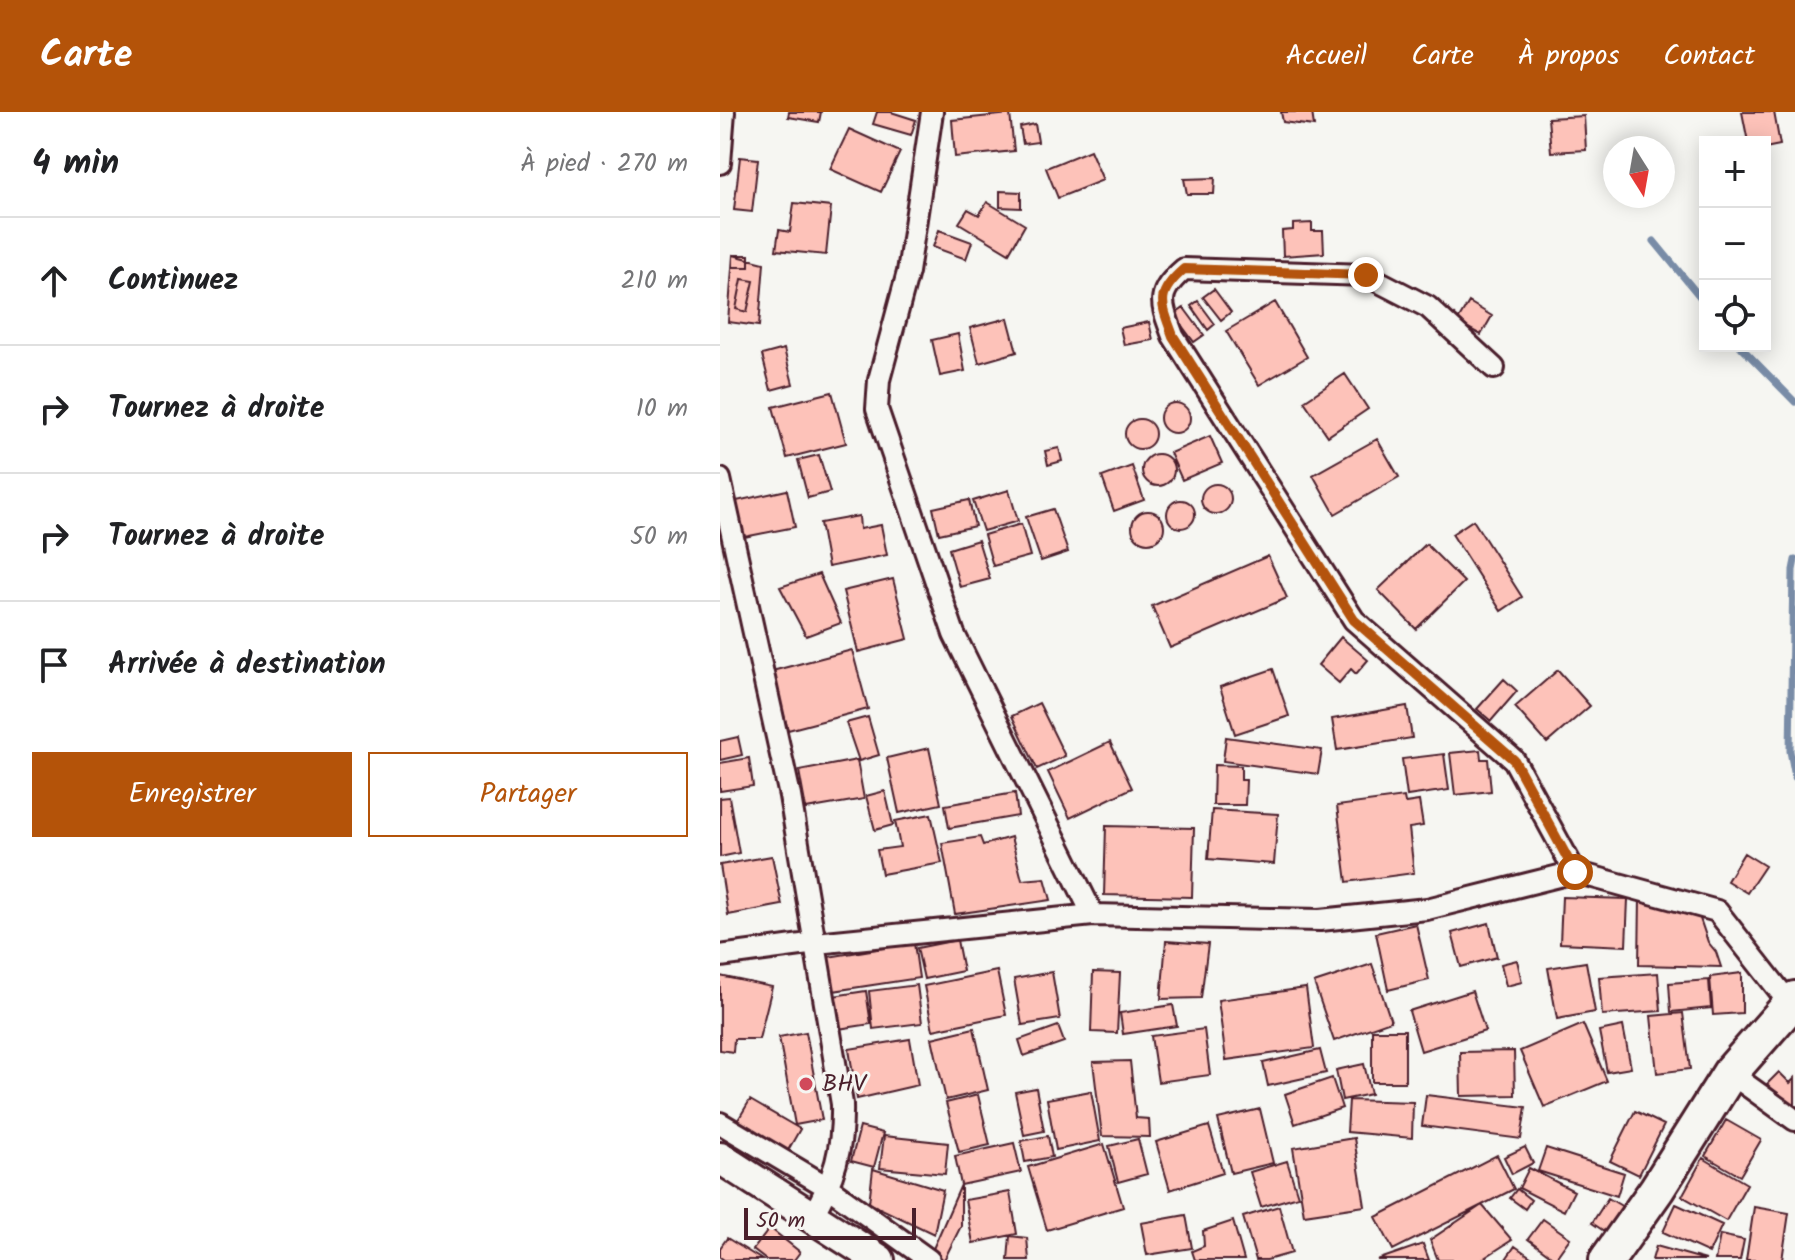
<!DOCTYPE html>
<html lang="fr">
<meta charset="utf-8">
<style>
:root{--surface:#fff;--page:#f6f6f6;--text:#202124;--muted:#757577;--line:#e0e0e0;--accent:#b45309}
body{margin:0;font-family:Kalam,sans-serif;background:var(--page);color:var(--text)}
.controls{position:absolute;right:24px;top:24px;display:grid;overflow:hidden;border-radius:0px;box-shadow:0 4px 20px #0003}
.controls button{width:72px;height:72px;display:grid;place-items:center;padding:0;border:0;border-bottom:2px solid var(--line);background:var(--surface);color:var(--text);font:40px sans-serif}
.compass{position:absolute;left:883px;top:24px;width:72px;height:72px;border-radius:50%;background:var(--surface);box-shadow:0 4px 20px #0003;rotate:169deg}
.scale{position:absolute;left:24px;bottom:20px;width:172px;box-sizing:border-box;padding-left:8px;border:4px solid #4a1f2b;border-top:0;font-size:22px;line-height:28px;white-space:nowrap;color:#4a1f2b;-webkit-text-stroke:6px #f6f6f2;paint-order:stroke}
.stop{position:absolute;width:24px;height:24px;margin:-18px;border:6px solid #b45309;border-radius:50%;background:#fff}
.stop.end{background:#b45309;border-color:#fff;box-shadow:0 2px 8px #0008}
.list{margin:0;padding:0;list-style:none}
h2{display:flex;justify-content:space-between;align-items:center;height:104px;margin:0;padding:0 32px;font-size:34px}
h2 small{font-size:26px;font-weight:400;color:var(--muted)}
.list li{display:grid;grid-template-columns:52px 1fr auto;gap:24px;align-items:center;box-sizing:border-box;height:128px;padding:0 32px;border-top:2px solid var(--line)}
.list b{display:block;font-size:30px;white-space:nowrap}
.list em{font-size:26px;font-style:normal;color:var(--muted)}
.actions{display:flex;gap:16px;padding:24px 32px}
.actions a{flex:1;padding:18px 0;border:2px solid var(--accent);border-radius:0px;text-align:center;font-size:28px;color:var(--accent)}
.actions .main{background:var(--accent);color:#fff}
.icon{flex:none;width:44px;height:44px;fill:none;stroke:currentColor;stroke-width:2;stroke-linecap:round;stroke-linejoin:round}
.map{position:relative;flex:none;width:1075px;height:1148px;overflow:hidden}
header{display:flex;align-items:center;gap:48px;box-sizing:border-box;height:112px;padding:0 40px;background:var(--accent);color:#fff}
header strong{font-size:38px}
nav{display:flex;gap:44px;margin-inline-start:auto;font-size:28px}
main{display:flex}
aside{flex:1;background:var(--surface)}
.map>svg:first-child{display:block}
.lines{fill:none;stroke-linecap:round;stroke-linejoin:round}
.stream{stroke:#798ca7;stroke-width:7}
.building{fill:#fdc2b9;stroke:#4a1f2b;stroke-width:2}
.minor-casing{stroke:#4a1f2b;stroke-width:26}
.secondary-casing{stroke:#4a1f2b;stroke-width:36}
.primary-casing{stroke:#4a1f2b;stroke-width:40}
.minor{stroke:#f6f6f2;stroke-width:20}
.secondary{stroke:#f6f6f2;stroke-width:30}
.primary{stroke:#f6f6f2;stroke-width:34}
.route{stroke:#b45309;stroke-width:10}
.poi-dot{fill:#d1495b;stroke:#f6f6f2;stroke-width:3}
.labels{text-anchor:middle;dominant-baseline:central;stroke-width:6;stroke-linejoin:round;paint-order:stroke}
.poi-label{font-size:24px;fill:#4a1f2b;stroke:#f6f6f2;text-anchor:start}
</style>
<header>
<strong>Carte</strong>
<nav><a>Accueil</a><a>Carte</a><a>À propos</a><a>Contact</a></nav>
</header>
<main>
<aside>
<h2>4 min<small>À pied · 270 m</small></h2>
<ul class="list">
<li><svg class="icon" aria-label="ahead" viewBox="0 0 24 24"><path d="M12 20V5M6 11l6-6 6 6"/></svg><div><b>Continuez</b></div><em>210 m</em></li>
<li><svg class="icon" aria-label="right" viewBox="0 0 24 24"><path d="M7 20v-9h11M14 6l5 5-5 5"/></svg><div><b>Tournez à droite</b></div><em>10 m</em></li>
<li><svg class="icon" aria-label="right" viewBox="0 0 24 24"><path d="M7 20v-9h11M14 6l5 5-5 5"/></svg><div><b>Tournez à droite</b></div><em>50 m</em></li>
<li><svg class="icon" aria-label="arrive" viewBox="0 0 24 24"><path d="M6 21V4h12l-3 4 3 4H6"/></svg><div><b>Arrivée à destination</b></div></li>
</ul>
<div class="actions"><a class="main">Enregistrer</a><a>Partager</a></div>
</aside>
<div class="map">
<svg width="1075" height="1148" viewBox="0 0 1075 1148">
<rect width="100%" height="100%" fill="#f6f6f2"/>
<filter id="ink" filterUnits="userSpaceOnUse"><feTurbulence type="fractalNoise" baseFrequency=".0125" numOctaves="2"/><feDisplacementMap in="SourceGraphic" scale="16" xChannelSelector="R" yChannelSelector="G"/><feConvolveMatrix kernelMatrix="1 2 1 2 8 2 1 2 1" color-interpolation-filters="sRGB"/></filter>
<g filter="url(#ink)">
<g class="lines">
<!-- stream -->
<path class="stream" d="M934,129L985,191
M1020,234L1075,290
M1075,448L1073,458L1070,639L1075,665"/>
</g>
<!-- building -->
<path class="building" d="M69,0H101L99,10L68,5Z
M157,0H171L196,8L191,23L153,12Z
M561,0H592L594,14L563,10Z
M1022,0H1054L1060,33L1045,36V30H1028Z
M290,2L294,39L235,45L232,8Z
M864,4L866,38L831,40L828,6Z
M315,12L318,30L303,32L300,15Z
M129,17L180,40L161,80L110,57Z
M370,38L383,68L338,86L326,56Z
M20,45L38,47L32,100L14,98Z
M495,66L494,82H467L464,67Z
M280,79L301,80V96L280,95Z
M267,90L305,113L289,141L239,111L248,97L259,103Z
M74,91L111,95L106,143L56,138L59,118L70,120Z
M592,111V119H603L604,141L563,144L562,119L573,118V112Z
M219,118L252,130L246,147L213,135Z
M13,143H29V155H13Z
M13,143L44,151L39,214L8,210Z
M22,167L34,169L27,200L16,197Z
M494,177L511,200L501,208L483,185Z
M478,189L495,212L488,218L471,194Z
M555,190L587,245L539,273L506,219Z
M749,190L772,204L761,223L737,210Z
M464,196L484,223L474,230L454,203Z
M288,206L297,240L259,251L250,216Z
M429,210L433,228L404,233L400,216Z
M238,222L245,259L220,264L212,228Z
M64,237L73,272L51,278L42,243Z
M625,262L648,297L608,324L584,289Z
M112,280L126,331L67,346L53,295Z
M440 306a15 15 0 1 1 30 0a15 15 0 1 1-30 0Z
M405 322a15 15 0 1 1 30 0a15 15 0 1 1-30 0Z
M490,324L502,351L462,368L450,341Z
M657,327L679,365L615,402L593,363Z
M339,336L342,349L328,353L325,339Z
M422 358a16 16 0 1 1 32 0a16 16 0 1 1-32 0Z
M99,343L110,380L88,386L78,348Z
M412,354L424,388L394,399L382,365Z
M481 387a15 15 0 1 1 30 0a15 15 0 1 1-30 0Z
M67,378L75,415L19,426L12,390Z
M289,378L298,409L263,419L253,389Z
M249,388L255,414L219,422L213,396Z
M447 402a14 14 0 1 1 28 0a14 14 0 1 1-28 0Z
M333,397L348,440L321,449L306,405Z
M412 415a16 16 0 1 1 32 0a16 16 0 1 1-32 0Z
M139,404L140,417L161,413L167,443L108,455L100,411Z
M753,408L802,485L781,499L732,422Z
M301,412L310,444L273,454L264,423Z
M258,428L270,467L240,475L229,437Z
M706,432L744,470L696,517L658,478Z
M548,444L567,486L450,536L432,494Z
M99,462L121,511L86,524L60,475Z
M173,467L188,527L138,540L123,479Z
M621,525L648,548L636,562L631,557L619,571L598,553Z
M132,538L148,597L68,618L52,559Z
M553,557L569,604L515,622L500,575Z
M838,558L870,594L827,631L795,595Z
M784,567L797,579L771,609L757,597Z
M319,591L345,644L317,657L292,604Z
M687,594L692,626L617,638L612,607Z
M148,605L159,643L139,649L126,611Z
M18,625L22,643L0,648V629Z
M506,625L602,638L598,662L503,649Z
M390,630L412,676L350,706L328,660Z
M209,636L221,692L179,701L167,646Z
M760,638L761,647H768L771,679L735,683L730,641Z
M724,642L729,678L687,684L682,647Z
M29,646L33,674L0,679V651Z
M137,648L144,687L86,697L79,659Z
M494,653L521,654V668H526L525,693H493Z
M165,679L173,713L155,718L146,684Z
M295,681L298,704L229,716L225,693Z
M9,685L19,741L0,745V686Z
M684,685L685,691L699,689L703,714L689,716L694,761L627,770L617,694Z
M492,698L558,702L554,752L488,747Z
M211,702L222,751L162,762L157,738L180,735L175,709Z
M386,714L474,716L472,785L384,783Z
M260,725L263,733L291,725L302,768L325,766L331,788L235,802L222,731Z
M1024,741L1045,754L1027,781L1007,769Z
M52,744L62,793L8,803L0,753Z
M842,785L908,787L906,834L840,831Z
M920,785L976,795L988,830L996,840L1001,855L919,853Z
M769,811L777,845L741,855L732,821Z
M696,812L709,868L668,878L656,821Z
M237,828L243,859L204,867L197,836Z
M446,829L488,832L481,886L441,887Z
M194,831L199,866L113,879L108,845Z
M797,848L802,870L786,874L781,852Z
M866,850L875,900L837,907L828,856Z
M652,852L671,909L614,929L594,871Z
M277,859L286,903L213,918L204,874Z
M332,860L340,907L302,913L294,867Z
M373,860L400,861L397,921L371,920Z
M938,861L941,899L882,903L879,865Z
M1022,861V901L993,903L990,865Z
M0,864L52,875L39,927H14L13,940L0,938Z
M989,868L991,896L951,900L949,871Z
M197,873L202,911L153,917L149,879Z
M586,876L594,936L506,948L498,888Z
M146,879L151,912L118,917L113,884Z
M752,879L765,919L701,939L689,899Z
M453,893L457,914L403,922L400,901Z
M963,901L970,957L937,961L931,904Z
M863,912L887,969L824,995L800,939Z
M338,914L344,930L304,944L299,928Z
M903,914L911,956L887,960L879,919Z
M254,916L268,978L226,988L212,926Z
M484,917L490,963L438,970L431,924Z
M652,918H685V970H652Z
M86,920L102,1008L75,1013L59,925Z
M190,927L198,973L137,987L129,937Z
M600,938L606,961L548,974L543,951Z
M794,939L795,983L741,984L740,940Z
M410,949L416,1006L429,1007L430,1025L382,1024L373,950Z
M644,952L651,982L622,988L616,958Z
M1059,960L1070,971L1075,966V999L1047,972Z
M612,966L622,996L575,1012L565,982Z
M316,976L324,1019L304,1023L295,980Z
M371,979L380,1029L336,1038L327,987Z
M258,983L270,1033L239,1040L226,991Z
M706,983L806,995L801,1027L702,1014Z
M30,988L80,1017L66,1042L15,1013Z
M629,988L693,990L692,1026L627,1020Z
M540,997L553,1051L511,1061L498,1007Z
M915,999L944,1013L919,1063L890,1049Z
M1006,1008L1041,1028L1020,1064L985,1044Z
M489,1014L503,1061L450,1078L436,1030Z
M140,1015L163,1021L154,1055L131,1049Z
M164,1024L228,1031L225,1062L160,1056Z
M328,1024L332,1045L305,1050L301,1029Z
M634,1026L645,1094L584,1103L573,1036Z
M418,1027L427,1062L398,1070L389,1034Z
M294,1031L301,1060L241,1073L235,1044Z
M384,1032L403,1095L327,1118L308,1055Z
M805,1035L813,1051L792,1062L784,1045Z
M826,1036L904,1061L897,1084L818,1059Z
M777,1043L794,1077L673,1138L656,1105Z
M983,1046L1027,1072L1006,1109L962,1084Z
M567,1049L578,1084L541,1095L530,1060Z
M809,1056L854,1079L844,1099L799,1076Z
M153,1057L223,1078L214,1122L149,1091Z
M241,1073V1114L224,1148L212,1139Z
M797,1077L811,1088L805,1097L790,1086Z
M290,1080L297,1122L253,1131L245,1088Z
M888,1086L910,1099L893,1125L872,1111Z
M956,1092L1002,1113L989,1141L943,1120Z
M762,1093L792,1128L761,1148H718L710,1128Z
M559,1094L572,1141L547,1148H536L523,1105Z
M1034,1095L1069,1101L1062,1148H1026Z
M466,1103L472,1136L427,1143L421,1111Z
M823,1107L850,1126L835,1147L808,1127Z
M513,1109L524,1148H475L472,1139L484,1134L483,1119Z
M50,1116L80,1140L74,1148H46L33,1138Z
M1000,1123L1024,1128L1020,1148H995Z
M290,1124L307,1126L309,1148H288Z
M7,1126L42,1148H4L0,1145V1136Z
M703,1132L709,1148H657Z
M795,1134L815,1148L786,1147Z
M936,1134L986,1148H932Z"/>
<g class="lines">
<!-- minor casing -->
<g class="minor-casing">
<path id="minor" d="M212,0L188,160L159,268L157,297L234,522L373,803
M0,51L4,0
M774,256L708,195L646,163L464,157C435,182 441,191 453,224L634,508L794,648L855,760L997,799L1070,892
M0,367L70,684L122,992C123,1037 115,1066 92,1104
M0,844L96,831L373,803L600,808L707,797L855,760
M1010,961L1075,1008
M0,1011L109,1076L209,1148"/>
</g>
<!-- secondary casing -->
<g class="secondary-casing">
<path id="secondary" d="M0,1046L159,1148"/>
</g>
<!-- primary casing -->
<g class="primary-casing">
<path id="primary" d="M887,1148L937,1077L1010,961L1075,887"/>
</g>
<!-- minor -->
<use href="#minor" class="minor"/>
<!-- secondary -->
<use href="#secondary" class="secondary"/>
<!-- primary -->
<use href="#primary" class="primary"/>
</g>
</g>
<g class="lines" filter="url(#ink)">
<!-- route -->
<path class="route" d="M646,163L464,157C435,182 441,191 453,224L634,508L794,648L855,760"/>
</g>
<!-- markers -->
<circle class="poi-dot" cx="86" cy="972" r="8"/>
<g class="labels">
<!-- poi labels -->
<g class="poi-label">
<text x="102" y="972">BHV</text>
</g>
</g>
</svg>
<div class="controls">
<button>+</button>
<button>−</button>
<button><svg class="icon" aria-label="locate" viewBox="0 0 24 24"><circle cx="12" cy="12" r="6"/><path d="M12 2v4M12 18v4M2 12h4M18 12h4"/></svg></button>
</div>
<svg class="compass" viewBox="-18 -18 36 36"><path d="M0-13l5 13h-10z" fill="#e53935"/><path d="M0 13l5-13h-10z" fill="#757577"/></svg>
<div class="scale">50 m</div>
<div class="stop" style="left:855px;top:760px"></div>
<div class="stop end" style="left:646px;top:163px"></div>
</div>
</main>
